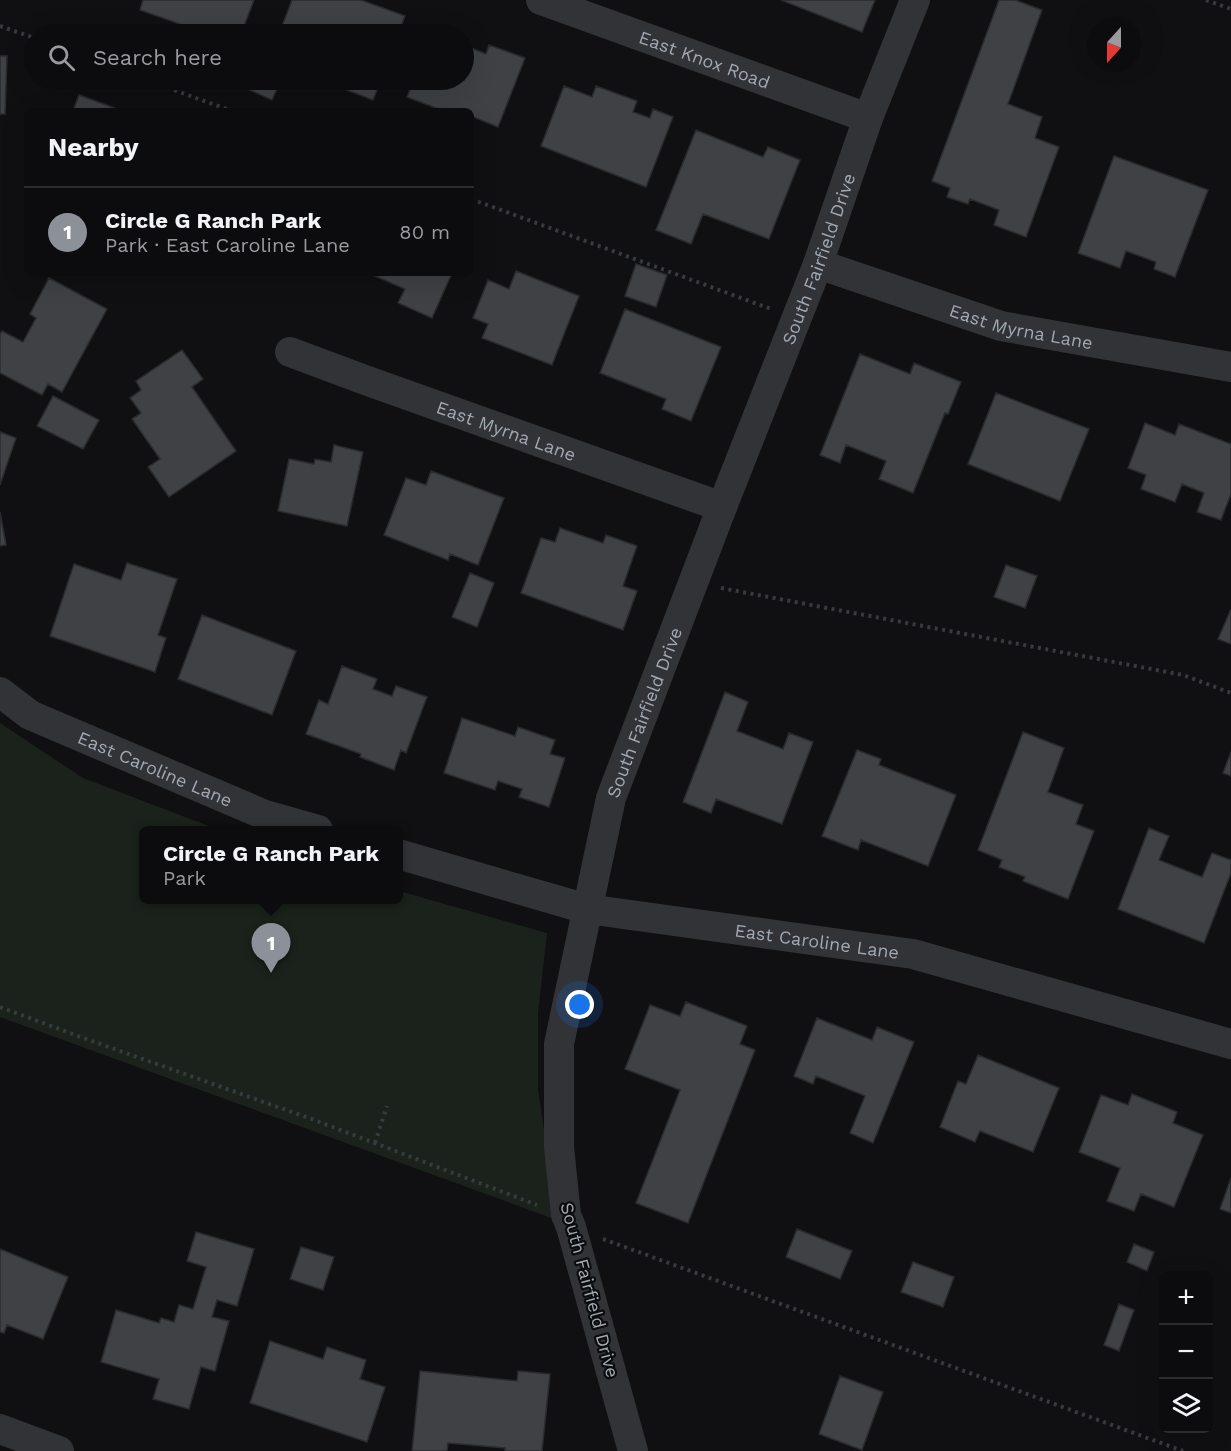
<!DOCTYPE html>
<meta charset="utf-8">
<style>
:root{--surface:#0c0c0e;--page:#151517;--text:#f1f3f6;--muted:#9a9b9e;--line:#2c2c2e;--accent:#8c9099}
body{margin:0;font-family:"Work Sans",sans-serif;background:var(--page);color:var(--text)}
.controls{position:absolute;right:18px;bottom:18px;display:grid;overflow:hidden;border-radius:9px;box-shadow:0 6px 24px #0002}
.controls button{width:54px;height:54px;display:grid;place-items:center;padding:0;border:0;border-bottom:2px solid var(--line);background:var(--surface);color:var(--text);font:30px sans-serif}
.compass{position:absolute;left:1087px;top:18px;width:54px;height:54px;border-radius:50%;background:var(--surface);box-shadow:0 6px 24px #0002;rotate:201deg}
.you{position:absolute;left:580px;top:1005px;width:21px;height:21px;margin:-15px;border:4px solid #fff;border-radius:50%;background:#1a73e8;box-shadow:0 0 0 9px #1a73e833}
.badge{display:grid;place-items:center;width:39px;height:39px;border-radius:50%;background:var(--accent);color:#fff;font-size:20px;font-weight:700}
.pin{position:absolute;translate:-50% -50px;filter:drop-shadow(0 2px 3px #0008)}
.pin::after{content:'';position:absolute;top:32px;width:21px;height:18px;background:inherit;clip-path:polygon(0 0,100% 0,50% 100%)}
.popup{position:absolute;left:139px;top:826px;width:264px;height:78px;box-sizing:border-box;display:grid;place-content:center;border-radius:9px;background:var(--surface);filter:drop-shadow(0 2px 4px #0005);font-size:20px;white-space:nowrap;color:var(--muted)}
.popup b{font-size:22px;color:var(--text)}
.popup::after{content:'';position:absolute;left:50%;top:100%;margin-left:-12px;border:12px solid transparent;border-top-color:var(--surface)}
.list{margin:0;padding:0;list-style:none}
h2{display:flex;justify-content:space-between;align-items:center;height:78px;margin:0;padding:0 24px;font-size:26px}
h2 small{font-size:20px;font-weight:400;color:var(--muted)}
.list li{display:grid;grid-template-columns:39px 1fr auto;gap:18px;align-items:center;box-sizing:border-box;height:90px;padding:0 24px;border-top:2px solid var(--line)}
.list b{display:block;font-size:22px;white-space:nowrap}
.list p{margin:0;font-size:20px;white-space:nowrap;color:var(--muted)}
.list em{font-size:20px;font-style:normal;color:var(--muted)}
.icon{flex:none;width:33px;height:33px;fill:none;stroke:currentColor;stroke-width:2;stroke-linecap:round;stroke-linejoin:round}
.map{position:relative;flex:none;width:1231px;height:1451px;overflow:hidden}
.search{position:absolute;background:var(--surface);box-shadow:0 6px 24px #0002;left:24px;top:24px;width:450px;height:66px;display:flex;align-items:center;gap:15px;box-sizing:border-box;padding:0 21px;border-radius:33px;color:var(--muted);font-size:22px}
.panel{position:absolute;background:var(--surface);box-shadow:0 6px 24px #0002;left:24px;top:108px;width:450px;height:168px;border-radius:9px}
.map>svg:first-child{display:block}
.green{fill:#1b221b}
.building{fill:#3f4145;stroke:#2a2b2e;stroke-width:1.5}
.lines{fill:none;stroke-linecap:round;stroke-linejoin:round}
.path{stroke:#373a3e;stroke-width:4;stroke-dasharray:3 4.5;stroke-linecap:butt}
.street{stroke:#313337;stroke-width:30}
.labels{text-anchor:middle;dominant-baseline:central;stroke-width:4.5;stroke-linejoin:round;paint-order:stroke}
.street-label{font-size:18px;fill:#a1a9b3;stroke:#0b0c0d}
</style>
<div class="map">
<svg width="1231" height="1451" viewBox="0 0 1231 1451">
<rect width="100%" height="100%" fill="#101012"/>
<!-- green -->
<path class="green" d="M0,723L83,778L219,830H144V900H398L399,891L547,933L538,1013V1089L557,1220L0,1017Z"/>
<!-- building -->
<path class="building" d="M143,0H254L241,34H208L140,10Z
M292,0H361L405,16L398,34H279Z
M781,0H875L862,32Z
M999,0H1015L1042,10L1008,104L1042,117L1035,138L1059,147L1026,237L994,225L999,210L970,199L968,204L947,197L950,188L932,181Z
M464,45L486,54L489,45L525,58L498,127L471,116V111H444L407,97L414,80H464Z
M0,56H7L5,114H0Z
M254,80H281L272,100L250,90Z
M342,80H381L373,100L339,87Z
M564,86L592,97L596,86L637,101L633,112L650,118L653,109L673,117L646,187L541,146Z
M79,95L123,111H73Z
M696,130L763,157L768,147L800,160L769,239L703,214L691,244L656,230Z
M1114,156L1208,190L1175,277L1154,269L1156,262L1126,251L1120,268L1078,253Z
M636,264L667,275L656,307L625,296Z
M516,271L579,296L552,365L482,338L488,324L473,318L488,280L509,289Z
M368,273H452L432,318L398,303L405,289Z
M49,278L107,309L62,392L48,384L42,395L0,373V334L2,331L23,342L36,318L30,314Z
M625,309L721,347L691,421L662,409L666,399L600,373Z
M182,350L203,379L192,387L236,451L169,497L148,467L160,459L132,419L141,413L130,398L141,390L136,381Z
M860,354L910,374L914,363L961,382L948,414L945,413L913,493L879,479L886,461L846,445L840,463L820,455Z
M996,393L1089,429L1060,501L968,464Z
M53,396L99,420L83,449L37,426Z
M1145,423L1175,435L1179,424L1231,444V494L1221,520L1197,512L1204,493L1182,484L1175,502L1141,489L1146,475L1128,468Z
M0,432L16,438L0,485Z
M334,445L363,452L347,526L278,511L289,459L314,464L315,459L331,462Z
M431,471L504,498L478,565L450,554L448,560L384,535L406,478L426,485Z
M0,512L6,545L0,546Z
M560,528L603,543L606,535L637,546L623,586L637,591L623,630L521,593L541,538L555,542Z
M127,563L177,579L158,635L166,638L155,672L50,636L74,564L121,580Z
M1006,565L1037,576L1025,608L994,597Z
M470,573L494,583L477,627L452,617Z
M1231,609V644L1218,639Z
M202,615L296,651L272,715L178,679Z
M342,666L377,679L373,689L392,696L396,686L427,697L406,753L401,750L394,770L360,757L361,754L306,734L319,700L328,704Z
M725,692L748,702L737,731L783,749L789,733L813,742L782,824L716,799L711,813L683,802Z
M462,718L515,736L518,727L555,740L550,754L565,758L549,807L519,797L522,789L498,781L495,790L444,773Z
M1023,732L1064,748L1048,792L1083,805L1076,824L1094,831L1068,899L1023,881L1025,877L999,867L1002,860L978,850Z
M857,750L881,759L879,765L956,795L928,866L861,840L858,850L822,836Z
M1231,752V776L1223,773Z
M1149,828L1169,836L1159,860L1202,877L1212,853L1231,860V873L1204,943L1118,909Z
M686,1002L747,1026L740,1044L755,1050L688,1223L636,1203L680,1090L625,1069L650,1005L680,1016Z
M817,1018L872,1040L877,1027L914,1042L873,1143L850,1133L865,1096L816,1076L813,1084L794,1076Z
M978,1055L1059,1088L1033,1152L980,1131L975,1142L940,1127L958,1081L966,1084Z
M1132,1094L1177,1112L1173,1123L1203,1135L1174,1207L1141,1194L1134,1211L1107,1201L1120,1168L1079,1152L1101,1095L1128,1105Z
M1231,1178V1213L1220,1209Z
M797,1229L852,1251L840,1279L786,1257Z
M196,1232L254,1249L237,1306L217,1300L212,1317L229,1321L215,1371L201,1367L189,1409L153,1399L159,1379L101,1362L116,1310L159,1323L161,1318L174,1322L179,1305L193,1309L206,1267L187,1261Z
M1134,1244L1154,1252L1147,1271L1127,1262Z
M301,1247L334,1257L323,1290L290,1279Z
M0,1249L68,1277L43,1339L7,1325L4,1333L0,1332Z
M913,1262L954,1277L943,1307L901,1292Z
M1119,1304L1134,1310L1119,1351L1104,1345Z
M270,1341L323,1359L327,1347L366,1360L360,1379L385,1387L367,1442L250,1403Z
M420,1371L517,1381L518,1371L550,1374L542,1451H505V1448L448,1443L447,1451H412Z
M840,1376L883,1392L862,1450L819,1434Z"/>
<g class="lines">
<!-- path -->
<path class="path" d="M1206,0L1231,9
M0,26L34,38
M146,80L232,111
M471,199L771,309
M721,588L1183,675L1231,693
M0,1007L86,1039L309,1118L537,1205
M375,1143L387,1106
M603,1239L1183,1451"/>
<!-- street -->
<g class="street">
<path id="s1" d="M541,0L868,118"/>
<path id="s2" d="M818,264L1001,326L1231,367"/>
<path id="s3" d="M290,352L365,380L722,507"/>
<path id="s4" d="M0,692L30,715L265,815L318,830"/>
<path id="s5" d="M398,854L587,909L913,954L1231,1044"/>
<path d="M0,1429L59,1451"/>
<path id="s6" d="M633,1451L571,1227L566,1215L559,1147V1044L611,798L722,507L818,264L868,118L915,0"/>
</g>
</g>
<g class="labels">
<!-- street labels -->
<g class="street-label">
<text stroke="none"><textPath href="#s1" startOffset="174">East Knox Road</textPath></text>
<text stroke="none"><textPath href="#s6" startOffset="1246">South Fairfield Drive</textPath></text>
<text stroke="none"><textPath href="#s2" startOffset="213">East Myrna Lane</textPath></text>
<text stroke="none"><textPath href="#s3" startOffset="230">East Myrna Lane</textPath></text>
<text stroke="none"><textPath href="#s6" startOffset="760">South Fairfield Drive</textPath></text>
<text stroke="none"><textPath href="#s4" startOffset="174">East Caroline Lane</textPath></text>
<text stroke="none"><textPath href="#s5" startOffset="429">East Caroline Lane</textPath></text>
<text transform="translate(590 1290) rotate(75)">South Fairfield Drive</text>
</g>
</g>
</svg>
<div class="controls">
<button>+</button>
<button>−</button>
<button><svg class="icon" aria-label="layers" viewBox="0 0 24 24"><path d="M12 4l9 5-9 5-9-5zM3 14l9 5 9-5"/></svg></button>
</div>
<svg class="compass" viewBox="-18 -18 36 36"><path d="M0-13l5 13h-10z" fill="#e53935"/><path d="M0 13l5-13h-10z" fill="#9a9b9e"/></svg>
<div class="you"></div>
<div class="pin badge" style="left:271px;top:973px">1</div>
<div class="popup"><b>Circle G Ranch Park</b>Park</div>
<div class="search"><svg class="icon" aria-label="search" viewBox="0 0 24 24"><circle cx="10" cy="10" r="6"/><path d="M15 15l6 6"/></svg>Search here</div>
<section class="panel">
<h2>Nearby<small></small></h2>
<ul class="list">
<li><span class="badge">1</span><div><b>Circle G Ranch Park</b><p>Park · East Caroline Lane</p></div><em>80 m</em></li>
</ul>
</section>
</div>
